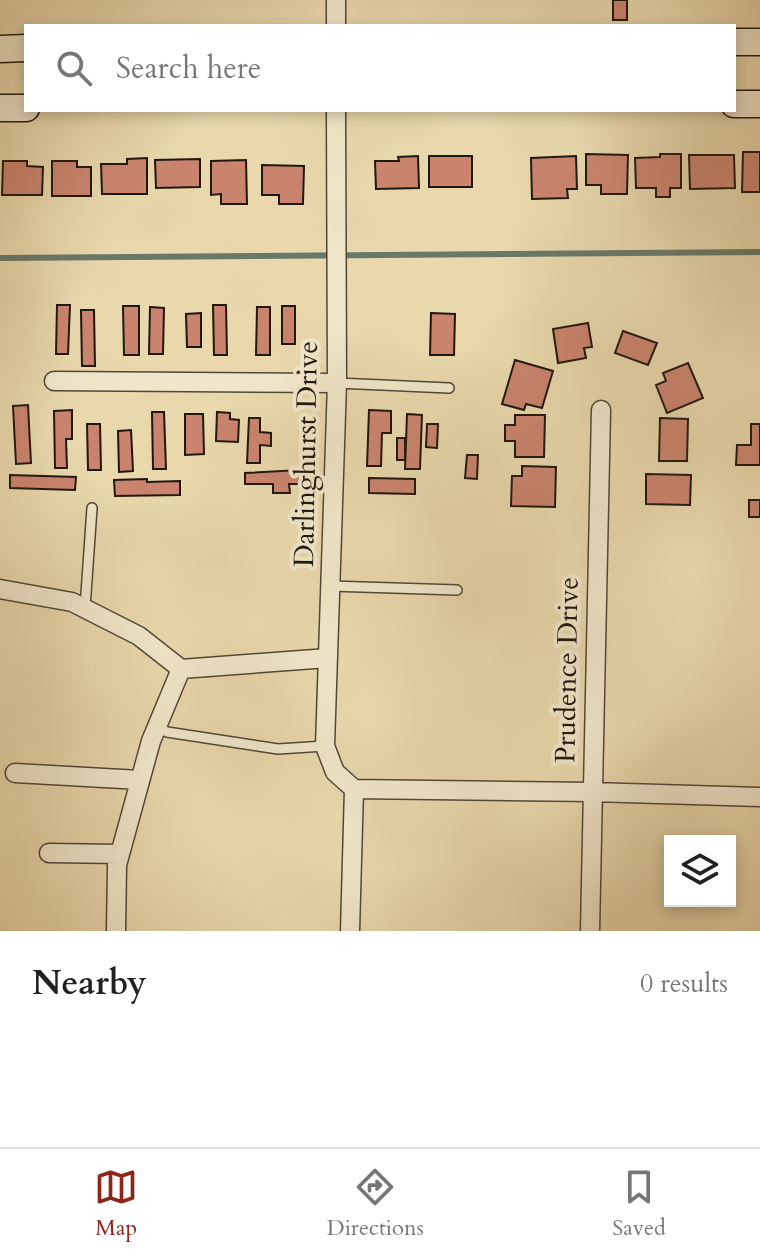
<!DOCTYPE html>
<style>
:root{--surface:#fff;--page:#f6f6f6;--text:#222;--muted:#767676;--line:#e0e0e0;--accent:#8f2418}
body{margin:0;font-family:Cardo,serif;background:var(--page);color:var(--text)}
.controls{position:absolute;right:24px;bottom:24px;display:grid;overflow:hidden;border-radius:0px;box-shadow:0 4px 12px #0003}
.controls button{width:72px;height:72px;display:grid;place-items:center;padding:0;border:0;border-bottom:2px solid var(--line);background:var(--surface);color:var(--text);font:40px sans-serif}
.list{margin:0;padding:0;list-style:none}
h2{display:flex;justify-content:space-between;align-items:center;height:104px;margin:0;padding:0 32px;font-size:34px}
h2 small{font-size:26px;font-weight:400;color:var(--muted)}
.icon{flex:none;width:44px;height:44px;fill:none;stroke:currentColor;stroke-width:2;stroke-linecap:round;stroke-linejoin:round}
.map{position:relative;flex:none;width:760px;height:931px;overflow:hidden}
.search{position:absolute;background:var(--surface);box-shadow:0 4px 12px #0003;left:24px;right:24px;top:24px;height:88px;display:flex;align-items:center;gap:20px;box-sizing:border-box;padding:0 28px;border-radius:0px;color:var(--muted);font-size:30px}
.sheet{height:216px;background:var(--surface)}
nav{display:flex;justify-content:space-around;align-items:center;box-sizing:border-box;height:112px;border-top:2px solid var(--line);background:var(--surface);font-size:22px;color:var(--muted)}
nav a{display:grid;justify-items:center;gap:4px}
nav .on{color:var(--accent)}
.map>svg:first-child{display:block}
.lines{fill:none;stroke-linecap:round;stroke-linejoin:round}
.stream{stroke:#687969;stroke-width:6}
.building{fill:#ca846e;stroke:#20170e;stroke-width:2}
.service-casing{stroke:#524736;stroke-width:12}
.minor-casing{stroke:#524736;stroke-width:21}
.secondary-casing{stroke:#20170e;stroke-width:29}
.service{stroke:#f0e6c9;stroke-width:9}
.minor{stroke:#f0e6c9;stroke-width:18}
.secondary{stroke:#f0e6c9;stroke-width:26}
.labels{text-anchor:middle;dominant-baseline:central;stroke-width:8;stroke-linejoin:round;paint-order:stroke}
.street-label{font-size:28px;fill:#20170e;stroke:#f0e6c9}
</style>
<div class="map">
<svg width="760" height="931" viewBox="0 0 760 931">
<rect width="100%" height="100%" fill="#e8d8ac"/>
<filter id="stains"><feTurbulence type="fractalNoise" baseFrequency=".0025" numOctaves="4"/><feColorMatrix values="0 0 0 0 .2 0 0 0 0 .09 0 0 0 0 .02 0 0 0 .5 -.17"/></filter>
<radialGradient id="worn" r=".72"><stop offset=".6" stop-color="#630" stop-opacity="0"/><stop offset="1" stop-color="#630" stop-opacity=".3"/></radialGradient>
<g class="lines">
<!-- stream -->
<path class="stream" d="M0,258L760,252"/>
</g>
<!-- building -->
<path class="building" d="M613,0H627V20H613Z
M743,152H760V192H742Z
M586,154L628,155L627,194H601V185H586Z
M660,154H681V188H670V197H656V188H636L635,158L660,157Z
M689,155H734L735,188L690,189Z
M418,156L419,188L376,189L375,161H399L398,157Z
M429,156H472V187H429Z
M576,156L577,189H567L568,198L532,199L531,158Z
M147,158V194H102L101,164H127V159Z
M200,159V187L156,188L155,160Z
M246,160L247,204H221V194L211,195V161Z
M3,161H27V166L43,167L42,195H2Z
M52,161H77V167H91V196H52Z
M262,165L304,166L303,204H279V195H262Z
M57,305H70L68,354H56Z
M213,305H226L227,355H214Z
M123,306H139V355H124Z
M282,306H295V344H282Z
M150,307L164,308L163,354H149Z
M257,307H270V355H256Z
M81,310H94L95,366H82Z
M201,313V347H187L186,314Z
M431,313L455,314L454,355H430Z
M588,323L592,347L584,348L586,358L558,363L553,329Z
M623,331L657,343L648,365L615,353Z
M515,360L553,371L542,408L526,404L524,410L502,404Z
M688,363L703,398L667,413L656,385L666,381L663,373Z
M28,405L31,463L16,464L13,406Z
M72,410V439H66L67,468H55L54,411Z
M369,410L391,411V433H382L381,466H367Z
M152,412H164L166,469H153Z
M217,412L230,413V419L239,420L238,442L216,441Z
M185,414H203L204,454L185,455Z
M407,414L422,415L420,469H405Z
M515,415H545L544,457H515V441H505V425H515Z
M249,418H260V432L271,433V446L260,445V463H247Z
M660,418L688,419L687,461H659Z
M87,424H100L101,470H88Z
M427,424H438L437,448L426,447Z
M751,424H760V465H736L737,445H751Z
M131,430L133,471L119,472L118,431Z
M397,438H405V460H397Z
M467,455H478L477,479L465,478Z
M522,466L556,467L555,507L511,506L512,476H522Z
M300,470L301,484H289L290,493H273V484H245V473Z
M646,474L691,475L690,505L646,504Z
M10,475L76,477L75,490L10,488Z
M369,478L415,479V494L369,493Z
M147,479V482L180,481V495L115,496L114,480Z
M749,500H760V517H749Z"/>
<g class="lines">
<!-- service casing -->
<g class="service-casing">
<path id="service" d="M337,383L449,388
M330,586L457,590
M85,608L92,508
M157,727L167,732L278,749L325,746"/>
</g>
<!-- minor casing -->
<g class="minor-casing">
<path id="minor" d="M336,0V26
M336,110L337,383L325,746L335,772L354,789
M54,381L337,383
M0,589L72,602L139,636L181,669
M15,773L140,780
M354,789L592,792L760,797
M49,853L120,854
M116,931L117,865L151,741L181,669L328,658
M350,931L354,789
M590,931L601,410"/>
</g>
<!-- secondary casing -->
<g class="secondary-casing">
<path id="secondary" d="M734,42H760
M0,49L26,48
M734,104H760
M0,108H26"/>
</g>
<!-- service -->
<use href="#service" class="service"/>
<!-- minor -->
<use href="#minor" class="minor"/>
<!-- secondary -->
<use href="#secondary" class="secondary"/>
</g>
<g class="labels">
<!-- street labels -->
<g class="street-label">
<text transform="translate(306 454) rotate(-89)">Darlinghurst Drive</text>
<text transform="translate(567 670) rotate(-89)">Prudence Drive</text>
</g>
</g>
<rect width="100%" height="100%" filter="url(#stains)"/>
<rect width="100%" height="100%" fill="url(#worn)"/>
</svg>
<div class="controls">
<button><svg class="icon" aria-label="layers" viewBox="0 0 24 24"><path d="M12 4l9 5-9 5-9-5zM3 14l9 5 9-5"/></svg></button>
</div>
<div class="search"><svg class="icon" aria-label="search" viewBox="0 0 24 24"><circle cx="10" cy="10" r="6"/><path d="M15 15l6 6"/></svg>Search here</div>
</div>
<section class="sheet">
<h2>Nearby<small>0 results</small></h2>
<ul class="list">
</ul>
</section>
<nav>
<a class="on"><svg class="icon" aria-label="map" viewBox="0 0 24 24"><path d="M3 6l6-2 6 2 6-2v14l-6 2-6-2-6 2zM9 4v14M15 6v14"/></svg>Map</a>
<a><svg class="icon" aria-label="directions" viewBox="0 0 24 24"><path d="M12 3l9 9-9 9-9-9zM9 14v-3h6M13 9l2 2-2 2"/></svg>Directions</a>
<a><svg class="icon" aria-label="saved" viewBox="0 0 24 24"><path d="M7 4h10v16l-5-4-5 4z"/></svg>Saved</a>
</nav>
